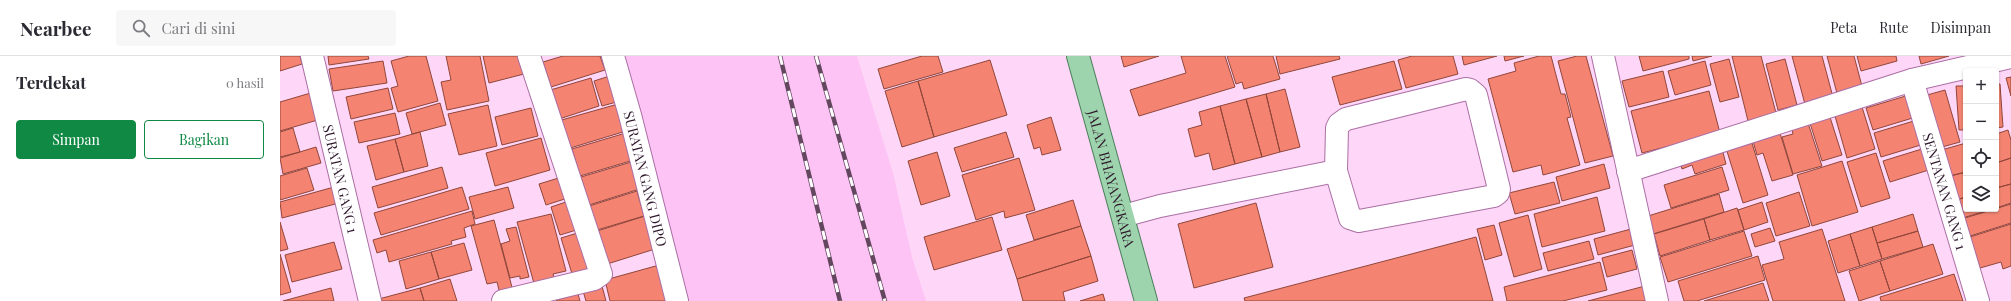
<!DOCTYPE html>
<html lang="id">
<meta charset="utf-8">
<style>
:root{--surface:#fff;--page:#f7f7f7;--text:#2b2b33;--muted:#7c7c81;--line:#e1e1e2;--accent:#0f8944}
body{margin:0;font-family:"Playfair Display",serif;background:var(--page);color:var(--text)}
.controls{position:absolute;right:12px;top:12px;display:grid;overflow:hidden;border-radius:4px;box-shadow:0 1px 3px #0004}
.controls button{width:36px;height:36px;display:grid;place-items:center;padding:0;border:0;border-bottom:1px solid var(--line);background:var(--surface);color:var(--text);font:20px sans-serif}
.list{margin:0;padding:0;list-style:none}
h2{display:flex;justify-content:space-between;align-items:center;height:52px;margin:0;padding:0 16px;font-size:17px}
h2 small{font-size:13px;font-weight:400;color:var(--muted)}
.actions{display:flex;gap:8px;padding:12px 16px}
.actions a{flex:1;padding:9px 0;border:1px solid var(--accent);border-radius:4px;text-align:center;font-size:14px;color:var(--accent)}
.actions .main{background:var(--accent);color:#fff}
.icon{flex:none;width:22px;height:22px;fill:none;stroke:currentColor;stroke-width:2;stroke-linecap:round;stroke-linejoin:round}
.map{position:relative;flex:none;width:1731px;height:245px;overflow:hidden}
header{display:flex;align-items:center;gap:24px;box-sizing:border-box;height:56px;padding:0 20px;background:var(--surface);border-bottom:1px solid var(--line)}
header strong{font-size:19px}
nav{display:flex;gap:22px;margin-inline-start:auto;font-size:14px}
.search{width:280px;height:36px;background:var(--page);display:flex;align-items:center;gap:10px;box-sizing:border-box;padding:0 14px;border-radius:4px;color:var(--muted);font-size:15px}
main{display:flex}
aside{flex:1;background:var(--surface)}
.map>svg:first-child{display:block}
.built{fill:#fcc3f4}
.building{fill:#f48471;stroke:#91463a}
.lines{fill:none;stroke-linecap:round;stroke-linejoin:round}
.minor-casing{stroke:#ab6fa4;stroke-width:24}
.major-casing{stroke:#4c7f5b;stroke-width:24}
.minor{stroke:#fff;stroke-width:22}
.major{stroke:#9dd4ad;stroke-width:22}
.rail-casing{stroke:#63475f;stroke-width:4.5}
.rail{stroke:#fff;stroke-width:3;stroke-dasharray:9;stroke-linecap:butt}
.labels{text-anchor:middle;dominant-baseline:central;stroke-width:4;stroke-linejoin:round;paint-order:stroke}
.street-label{font-size:14px;fill:#2d152a;stroke:#fff}
</style>
<header>
<strong>Nearbee</strong>
<div class="search"><svg class="icon" aria-label="search" viewBox="0 0 24 24"><circle cx="10" cy="10" r="6"/><path d="M15 15l6 6"/></svg>Cari di sini</div>
<nav><a>Peta</a><a>Rute</a><a>Disimpan</a></nav>
</header>
<main>
<aside>
<h2>Terdekat<small>0 hasil</small></h2>
<ul class="list">
</ul>
<div class="actions"><a class="main">Simpan</a><a>Bagikan</a></div>
</aside>
<div class="map">
<svg width="1731" height="245" viewBox="0 0 1731 245">
<rect width="100%" height="100%" fill="#fed6f8"/>
<!-- built -->
<path class="built" d="M338,0H577L613,117L632,201L646,245H407Z"/>
<!-- building -->
<path class="building" d="M0,0H20L22,8L0,15Z
M48,0H88L89,3L49,9Z
M129,0H146L158,45L118,56L111,32L118,30L111,5Z
M166,0H200L209,45L167,54L161,26L171,24Z
M203,0H240L244,18L209,27Z
M283,0H320L325,14L271,31L263,6Z
M642,0H658L663,16L604,33L598,13Z
M841,0H879L844,11Z
M901,0H945L955,31L859,60L850,34L906,17Z
M947,0H993L1000,23L964,33L962,26L956,28Z
M996,0H1059L1060,3L1000,18Z
M1132,0H1173L1178,18L1126,32L1118,4Z
M1182,0H1217L1184,9Z
M1224,0H1244L1225,5Z
M1259,0H1271L1281,38H1285L1291,61L1287,62L1300,109L1263,119L1261,109L1233,116L1208,23L1236,15L1234,7Z
M1297,0H1306L1333,100L1305,107L1278,5Z
M1359,0H1409V3L1363,15Z
M1412,0H1432L1413,5Z
M1452,0H1481L1496,57L1468,65Z
M1512,0H1542L1554,45L1526,52Z
M1547,0H1574L1583,34L1558,41Z
M1577,0H1616L1617,5L1581,15Z
M1639,0H1669L1641,8Z
M1449,3L1459,41L1440,46L1430,8Z
M1505,3L1517,49L1498,54L1486,8Z
M710,4L727,59L654,81L638,25Z
M103,5L107,27L53,35L49,13Z
M1114,5L1122,33L1060,49L1052,21Z
M1425,5L1431,29L1395,39L1388,15Z
M1383,15L1389,41L1349,51L1342,25Z
M336,18L344,44L322,50L314,25Z
M1731,21V40L1726,22Z
M311,22L319,50L276,64L267,35Z
M638,25L654,81L622,91L605,35Z
M1716,28H1720L1723,71L1716,72Z
M1676,30H1686V74H1679Z
M108,32L113,53L71,63L66,41Z
M1005,33L1020,91L1000,96L986,38Z
M1665,34L1680,86L1655,93L1640,41Z
M1429,35L1440,77L1362,97L1351,55Z
M34,36L41,63L0,75V46Z
M986,38L1000,96L982,101L966,43Z
M1629,39L1636,61L1593,74L1586,52Z
M966,43L982,101L955,108L940,50Z
M160,47L166,69L132,78L126,57Z
M338,48L346,75L287,93L278,65Z
M208,49L217,90L179,99L168,58Z
M940,50L955,108L933,114L929,97L915,101L908,73L922,69L919,56Z
M1582,51L1595,93L1567,102L1555,60Z
M251,52L258,80L222,89L215,61Z
M115,57L120,78L79,87L74,66Z
M1549,58L1562,99L1542,105L1529,64Z
M771,61L781,94L762,99L760,91L754,93L747,69Z
M1527,64L1542,110L1513,118L1502,81L1513,78L1511,69Z
M1637,64L1644,88L1601,101L1594,77Z
M13,72L20,96L0,101V76Z
M1499,74L1513,119L1492,125L1483,97L1477,99L1472,82Z
M1728,74L1731,84V102L1716,107V78Z
M140,76L148,110L124,116L115,83Z
M349,76L357,103L300,120L292,93Z
M726,76L734,101L682,116L674,92Z
M261,82L270,114L215,130L206,97Z
M115,83L124,116L96,124L87,90Z
M1471,84L1488,139L1463,147L1446,92Z
M1686,87V116L1666,121L1658,95Z
M1441,89L1446,108L1415,118L1412,109L1402,113L1399,102Z
M36,91L41,107L3,118L0,102Z
M1645,92L1652,113L1610,126L1603,105Z
M657,96L670,140L641,149L628,105Z
M1596,97L1610,142L1581,151L1567,106Z
M739,102L755,154L725,162L724,155L696,164L682,119Z
M1731,102V128L1716,132V107Z
M358,104L366,131L309,149L301,121Z
M1562,105L1578,156L1532,170L1517,119Z
M1324,108L1330,132L1282,145L1276,121Z
M162,111L168,132L98,152L92,131Z
M1442,111L1449,134L1391,152L1384,129Z
M27,112L34,134L0,144V120Z
M1686,116V141L1673,145L1666,121Z
M285,120L291,141L266,149L259,128Z
M1274,126L1280,147L1235,158L1229,137Z
M1731,128V147L1716,152V132Z
M54,131L59,147L2,162L0,146Z
M182,131L189,153L101,179L94,157Z
M228,131L234,152L195,163L189,141Z
M357,135L364,160L317,174L309,150Z
M1519,136L1530,170L1496,180L1486,147Z
M1439,138L1444,156L1373,178L1368,160Z
M1317,141L1325,175L1262,191L1254,158Z
M1686,141V153H1713L1679,163L1673,145Z
M295,143L303,172L280,179L271,151Z
M793,144L801,170L754,184L746,159Z
M1482,146L1488,166L1464,174L1458,154Z
M976,147L993,211L914,232L898,168Z
M1731,148V167L1690,180L1685,162Z
M1457,152L1464,174L1430,184L1424,163Z
M192,155L195,168L184,172L186,181L171,185L172,188L109,206L106,194L97,197L93,184Z
M271,158L286,215L273,218L275,226L255,231L237,166Z
M1633,158L1638,175L1597,187L1592,171Z
M1248,159L1262,213L1234,221L1219,167Z
M365,160L375,193L324,209L314,176Z
M712,161L722,194L654,214L644,181Z
M1424,163L1430,184L1380,200L1374,178Z
M214,164L233,235L220,238L217,226L207,228L191,170Z
M0,166L8,193L0,195Z
M1731,168V210L1723,213L1721,206L1700,212L1690,181Z
M1214,169L1222,199L1205,204L1197,173Z
M801,170L811,200L737,223L727,193Z
M236,171L249,221L240,223V220L230,222L221,188L230,185L226,173Z
M1592,171L1602,203L1580,210L1570,178Z
M1490,172L1495,185L1475,191L1471,178Z
M1351,173L1355,189L1318,199L1314,183Z
M1542,173L1565,245H1493L1482,209L1504,203L1499,186Z
M304,175L316,214L293,221L281,182Z
M1464,175L1472,200L1388,226L1380,201Z
M1638,175L1643,191L1602,203L1597,187Z
M1570,178L1580,210L1558,217L1548,185Z
M1196,181L1213,245H965L964,242Z
M1309,185L1314,203L1268,215L1263,197Z
M54,186L62,213L12,226L5,199Z
M184,187L192,214L159,223L151,196Z
M1653,188L1663,218L1610,235L1600,205Z
M1352,194L1357,213L1327,221L1322,202Z
M151,196L159,223L126,233L119,205Z
M0,198L11,236L0,239Z
M811,200L818,225L783,236L785,245H743L737,223Z
M1478,200L1485,224L1417,245H1404L1398,225Z
M1600,205L1610,235L1579,245L1569,215Z
M1320,206L1327,234L1283,245H1227L1224,231Z
M383,208L392,243L385,245H330L325,224Z
M1674,218L1683,245H1601L1600,241Z
M170,223L177,245H144L140,232Z
M1483,227L1489,245H1424Z
M322,230L326,245H306L303,235Z
M1365,230L1369,245H1308Z
M51,232L54,245H3Z
M140,232L144,245H96L95,244Z
M298,238L300,245H277L276,244Z
M823,238L825,245H800Z"/>
<g class="lines">
<!-- minor casing -->
<g class="minor-casing">
<g id="minor">
<path id="s1" d="M32,0L90,245"/>
<path id="s2" d="M333,0L350,59L397,245"/>
<path d="M1323,0L1377,245"/>
<path id="s3" d="M1632,24L1698,245"/>
<path d="M1186,33L1190,34L1196,39L1219,133L1218,137L1214,140L1079,165L1070,162L1056,115L1057,72L1059,68L1066,63Z"/>
<path d="M1348,115L1632,24L1731,1"/>
<path d="M843,160L880,150L1056,115"/>
<path d="M223,245L314,223L321,218L249,0"/>
</g>
</g>
<!-- major casing -->
<g class="major-casing">
<g id="major">
<path id="s4" d="M798,0L866,245"/>
</g>
</g>
<!-- minor -->
<use href="#minor" class="minor"/>
<!-- major -->
<use href="#major" class="major"/>
<!-- rail casing -->
<g class="rail-casing">
<path id="rail" d="M500,0L560,245
M536,0L605,245"/>
</g>
<!-- rail -->
<use href="#rail" class="rail"/>
</g>
<g class="labels">
<!-- street labels -->
<g class="street-label">
<text stroke="none"><textPath href="#s1" startOffset="126">SURATAN GANG 1</textPath></text>
<text stroke="none"><textPath href="#s2" startOffset="127">SURATAN GANG DIPO</textPath></text>
<text stroke="none"><textPath href="#s4" startOffset="127">JALAN BHAYANGKARA</textPath></text>
<text stroke="none"><textPath href="#s3" startOffset="116">SENTANAN GANG 1</textPath></text>
</g>
</g>
</svg>
<div class="controls">
<button>+</button>
<button>−</button>
<button><svg class="icon" aria-label="locate" viewBox="0 0 24 24"><circle cx="12" cy="12" r="6"/><path d="M12 2v4M12 18v4M2 12h4M18 12h4"/></svg></button>
<button><svg class="icon" aria-label="layers" viewBox="0 0 24 24"><path d="M12 4l9 5-9 5-9-5zM3 14l9 5 9-5"/></svg></button>
</div>
</div>
</main>
